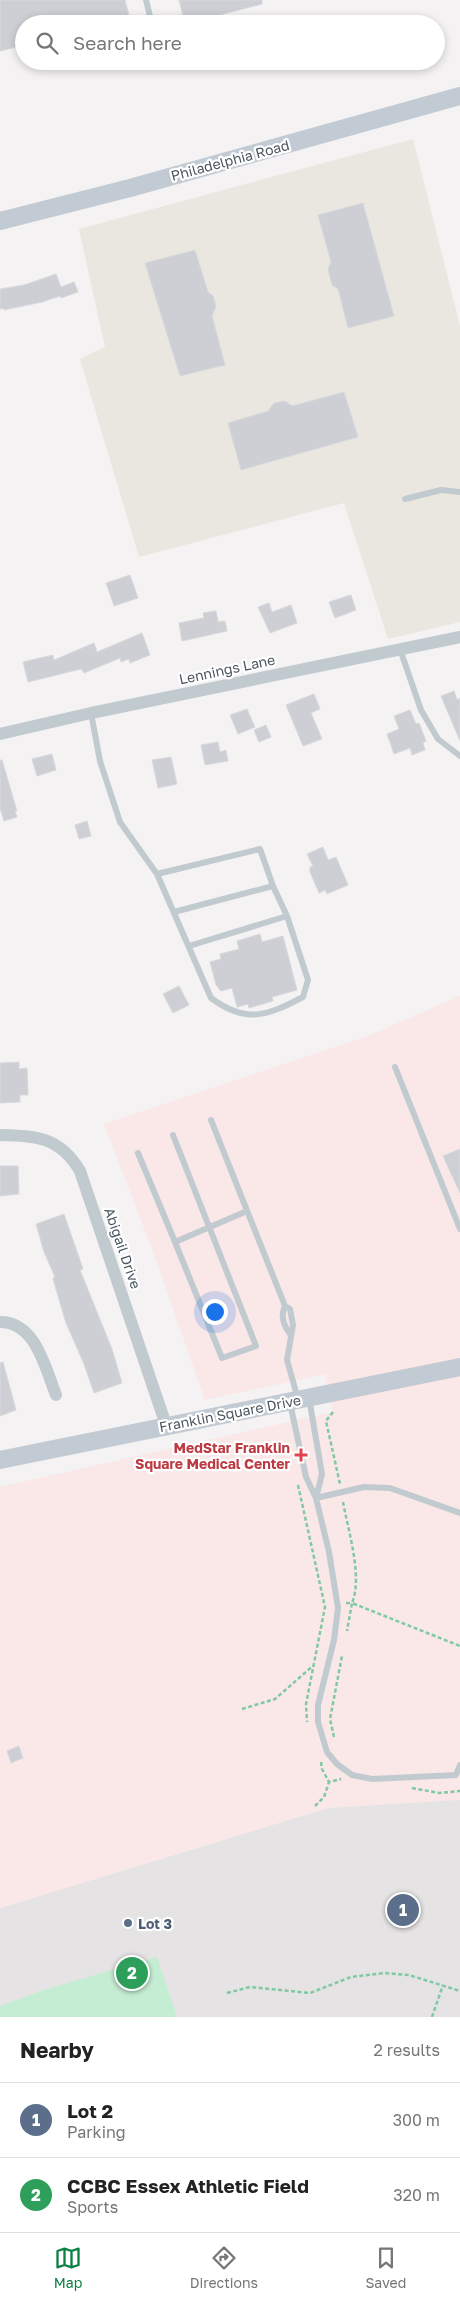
<!DOCTYPE html>
<style>
:root{--surface:#fff;--page:#f2f2f2;--text:#222;--muted:#767676;--line:#e0e0e0;--accent:#0b8043}
body{margin:0;font-family:"Golos Text",sans-serif;background:var(--page);color:var(--text)}
.you{position:absolute;left:214px;top:1311px;width:18px;height:18px;margin:-12px;border:4px solid #fff;border-radius:50%;background:#1a73e8;box-shadow:0 0 0 8px #1a73e833}
.badge{display:grid;place-items:center;width:32px;height:32px;border-radius:50%;background:var(--accent);color:#fff;font-size:16px;font-weight:700}
.pin{position:absolute;translate:-50% -50%;border:2px solid #fff;box-shadow:0 1px 5px #0006}
.list{margin:0;padding:0;list-style:none}
h2{display:flex;justify-content:space-between;align-items:center;height:65px;margin:0;padding:0 20px;font-size:21px}
h2 small{font-size:16px;font-weight:400;color:var(--muted)}
.list li{display:grid;grid-template-columns:32px 1fr auto;gap:15px;align-items:center;box-sizing:border-box;height:75px;padding:0 20px;border-top:1px solid var(--line)}
.list b{display:block;font-size:19px;white-space:nowrap}
.list p{margin:0;font-size:16px;white-space:nowrap;color:var(--muted)}
.list em{font-size:16px;font-style:normal;color:var(--muted)}
.icon{flex:none;width:28px;height:28px;fill:none;stroke:currentColor;stroke-width:2;stroke-linecap:round;stroke-linejoin:round}
.map{position:relative;flex:none;width:460px;height:2017px;overflow:hidden}
.search{position:absolute;background:var(--surface);box-shadow:0 2px 8px #0003;left:15px;right:15px;top:15px;height:55px;display:flex;align-items:center;gap:12px;box-sizing:border-box;padding:0 18px;border-radius:28px;color:var(--muted);font-size:19px}
.sheet{height:215px;background:var(--surface)}
nav{display:flex;justify-content:space-around;align-items:center;box-sizing:border-box;height:70px;border-top:1px solid var(--line);background:var(--surface);font-size:14px;color:var(--muted)}
nav a{display:grid;justify-items:center;gap:2px}
nav .on{color:var(--accent)}
.map>svg:first-child{display:block}
.commercial{fill:#eae7e0}
.education{fill:#e5e3e4}
.medical{fill:#fae7e7}
.green{fill:#c5edd3}
.building{fill:#cdcfd4;stroke:#d7d9dd}
.lines{fill:none;stroke-linecap:round;stroke-linejoin:round}
.path{stroke:#80c9a2;stroke-width:2.5;stroke-dasharray:4 2.5;stroke-linecap:butt}
.lane{stroke:#c1cacf;stroke-width:6}
.street{stroke:#c1cacf;stroke-width:12}
.secondary{stroke:#c2cbd4;stroke-width:18}
.health-dot{fill:#e0444e;stroke:#fff;stroke-width:2}
.service-dot{fill:#5c6f8a;stroke:#fff;stroke-width:2}
.labels{text-anchor:middle;dominant-baseline:central;stroke-width:4.5;stroke-linejoin:round;paint-order:stroke}
.street-label{font-size:14px;fill:#4b565e;stroke:#fff}
.health-label{font-size:14px;font-weight:bold;fill:#be3a42;stroke:#fff;text-anchor:end}
.service-label{font-size:14px;font-weight:bold;fill:#4e5e75;stroke:#fff;text-anchor:start}
</style>
<div class="map">
<svg width="460" height="2017" viewBox="0 0 460 2017">
<rect width="100%" height="100%" fill="#f4f2f2"/>
<!-- commercial -->
<path class="commercial" d="M413,139L460,326V622L388,639L344,503L139,557L80,359L105,347L79,229Z"/>
<!-- education -->
<path class="education" d="M460,1799V2017H0V1908L328,1808Z"/>
<!-- medical -->
<path class="medical" d="M460,996V1800L328,1808L0,1908V1487L333,1412L325,1374L205,1400L154,1254L104,1124L368,1036Z"/>
<!-- green -->
<path class="green" d="M157,1957L177,2017H0V2006L47,1989Z"/>
<!-- building -->
<path class="building" d="M0,0H125L130,19L110,24H24V45L0,51Z
M179,0H262V4L185,24Z
M363,203L394,316L348,328L338,289L332,285L328,269L331,262L318,215Z
M195,250L208,292L213,296L216,306L212,316L225,365L180,376L145,263Z
M56,274L61,287L74,282L78,292L61,298L60,296L42,302L4,310V308L0,309V289L24,285Z
M344,392L358,437L241,470L228,423L268,411L274,403L285,401L292,406Z
M130,575L138,598L114,606L106,583Z
M351,595L356,610L335,618L329,602Z
M269,603L272,612L291,605L297,623L270,633L258,607Z
M216,611L218,622L225,621L227,631L182,641L179,623L204,618L203,613Z
M142,633L150,655L130,663L129,659L121,662L120,658L84,673L81,669L28,682L23,662L53,655L54,660L94,643L97,652Z
M454,691L457,700L460,698V741L441,696Z
M314,694L320,709L311,713L322,739L303,746L286,705Z
M247,709L255,727L238,734L230,715Z
M410,710L416,724L419,723L426,741L423,743L425,750L412,755L410,748L394,754L387,734L399,729L394,716Z
M266,725L271,737L259,742L254,730Z
M218,742L220,752L226,750L228,761L205,765L201,745Z
M52,754L56,770L37,776L32,759Z
M171,757L177,784L158,788L152,760Z
M0,760H2L17,811H15L17,817L4,821L0,808Z
M87,821L91,836L79,839L75,825Z
M323,847L328,860L336,857L348,885L327,894L325,890L319,893L310,872V867L313,866L307,854Z
M260,934L262,942L283,936L297,990L272,997L273,1001L249,1008L248,1004L237,1007L232,988L221,991L216,985L210,962L221,959L220,954L239,949L237,941Z
M179,986L189,1005L173,1013L163,994Z
M19,1062V1069L27,1068L28,1095H20V1102L0,1103V1063Z
M460,1149V1193L443,1156Z
M0,1166H18L19,1194L0,1196Z
M64,1214L83,1269L80,1270L112,1349L122,1383L94,1393L84,1364L66,1323L55,1286L53,1278L55,1277L44,1252L36,1224Z
M3,1362L16,1410L0,1416V1363Z
M19,1746L23,1758L11,1763L7,1751Z"/>
<g class="lines">
<!-- path -->
<path class="path" d="M333,1412L326,1421L340,1484
M298,1485L325,1607L306,1704L307,1722
M343,1502C348,1530 363,1577 352,1603L460,1646
M346,1603H352L347,1631
M242,1709L275,1699L314,1665
M334,1737L330,1719L342,1656
M321,1762L322,1769L329,1782L341,1779
M412,1788L439,1793L460,1791
M315,1806L324,1797L329,1782
M227,1993L250,1987L310,1993L351,1977L384,1973L409,1975L460,1991
M432,2017L443,1985"/>
<!-- lane -->
<path class="lane" d="M146,0L152,24
M405,499L441,490L460,492
M400,649L421,710L438,739L460,756
M91,713L100,761L120,822L157,874L211,998C246,1024 267,1016 303,997L308,980L287,916L273,886L260,849L157,874
M174,912L273,886
M189,946L287,916
M395,1067L460,1229
M211,1120L285,1306
M173,1135L256,1346L222,1358L175,1242L247,1211
M138,1153L175,1242
M290,1334C284,1326 280,1316 285,1306L290,1309L293,1325L287,1360L298,1399
M309,1398L322,1474L316,1498
M290,1403L306,1477L316,1498L329,1552L338,1608L334,1640L318,1705V1722L327,1752L337,1764L352,1775L372,1779L456,1775L460,1765
M316,1498L364,1487L390,1488L460,1513"/>
<!-- street -->
<path class="street" d="M0,734L91,713L460,637
M0,1135C37,1136 60,1137 80,1171L166,1425
M0,1322C36,1322 45,1368 56,1395"/>
<!-- secondary -->
<path class="secondary" d="M0,221L130,188L460,96
M0,1460L460,1367"/>
</g>
<!-- markers -->
<path class="health-dot" d="M298.5 1447.5h5v5h5v5h-5v5h-5v-5h-5v-5h5z"/>
<circle class="service-dot" cx="128" cy="1923" r="5"/>
<g class="labels">
<!-- street labels -->
<g class="street-label">
<text transform="translate(230 160) rotate(-15)">Philadelphia Road</text>
<text transform="translate(227 669) rotate(-12)">Lennings Lane</text>
<text transform="translate(123 1248) rotate(71)">Abigail Drive</text>
<text transform="translate(230 1413) rotate(-11)">Franklin Square Drive</text>
</g>
<!-- health labels -->
<g class="health-label">
<text x="290" y="1447">MedStar Franklin<tspan x="290" dy="16">Square Medical Center</tspan></text>
</g>
<!-- service labels -->
<g class="service-label">
<text x="138" y="1923">Lot 3</text>
</g>
</g>
</svg>
<div class="you"></div>
<div class="pin badge" style="left:403px;top:1910px;background:#5c6f8a">1</div>
<div class="pin badge" style="left:132px;top:1973px;background:#2e9e5b">2</div>
<div class="search"><svg class="icon" aria-label="search" viewBox="0 0 24 24"><circle cx="10" cy="10" r="6"/><path d="M15 15l6 6"/></svg>Search here</div>
</div>
<section class="sheet">
<h2>Nearby<small>2 results</small></h2>
<ul class="list">
<li><span class="badge" style="background:#5c6f8a">1</span><div><b>Lot 2</b><p>Parking</p></div><em>300 m</em></li>
<li><span class="badge" style="background:#2e9e5b">2</span><div><b>CCBC Essex Athletic Field</b><p>Sports</p></div><em>320 m</em></li>
</ul>
</section>
<nav>
<a class="on"><svg class="icon" aria-label="map" viewBox="0 0 24 24"><path d="M3 6l6-2 6 2 6-2v14l-6 2-6-2-6 2zM9 4v14M15 6v14"/></svg>Map</a>
<a><svg class="icon" aria-label="directions" viewBox="0 0 24 24"><path d="M12 3l9 9-9 9-9-9zM9 14v-3h6M13 9l2 2-2 2"/></svg>Directions</a>
<a><svg class="icon" aria-label="saved" viewBox="0 0 24 24"><path d="M7 4h10v16l-5-4-5 4z"/></svg>Saved</a>
</nav>
